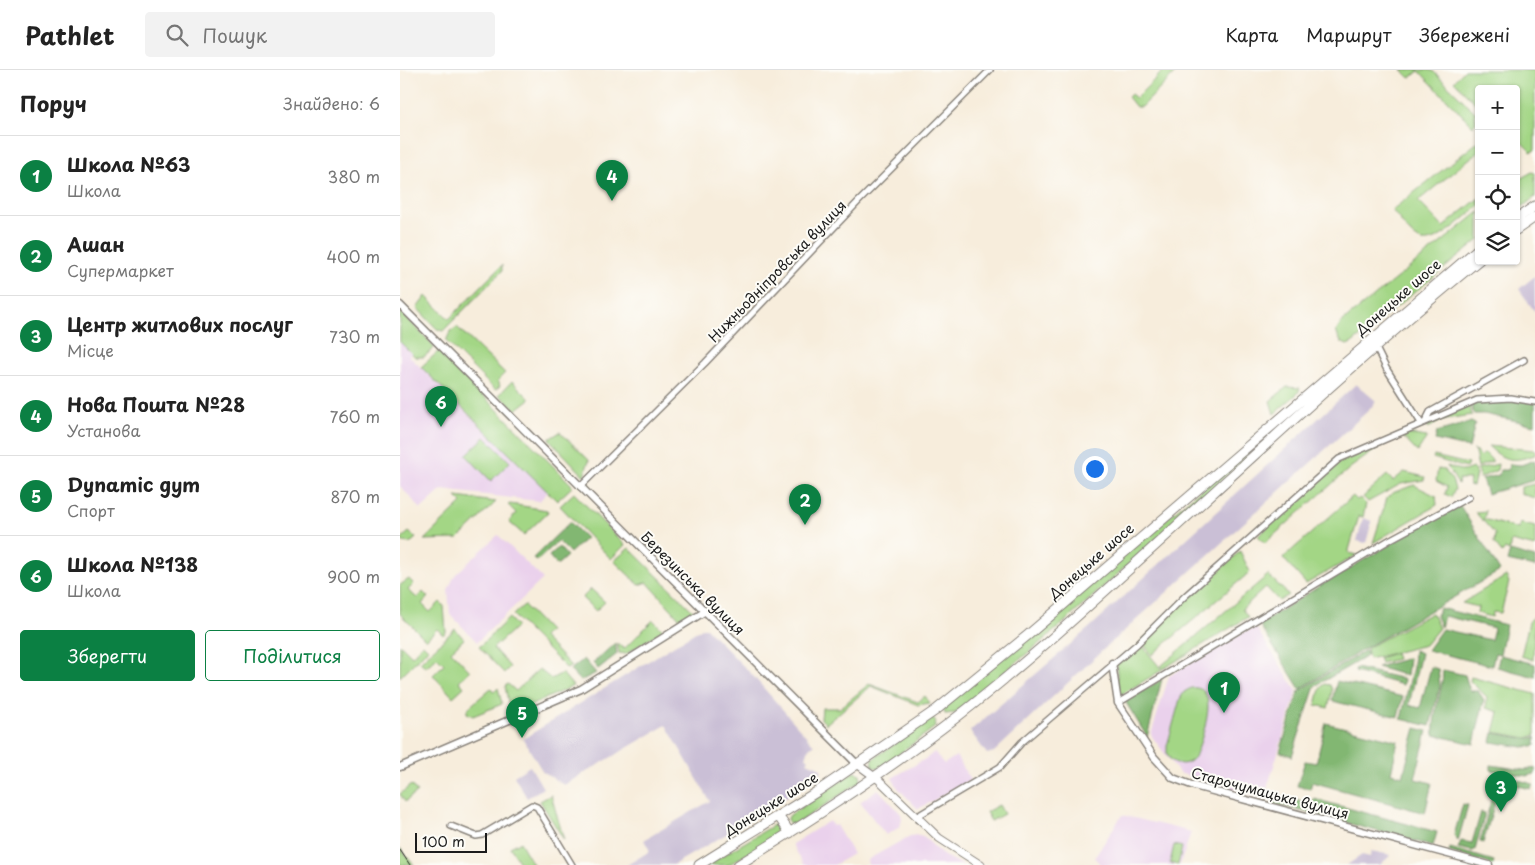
<!DOCTYPE html>
<html lang="uk">
<meta charset="utf-8">
<style>
:root{--surface:#fff;--page:#f2f2f2;--text:#222;--muted:#767676;--line:#e0e0e0;--accent:#0b8043}
body{margin:0;font-family:"Playpen Sans",sans-serif;background:var(--page);color:var(--text)}
.controls{position:absolute;right:15px;top:15px;display:grid;overflow:hidden;border-radius:5px;box-shadow:0 1px 4px #0004}
.controls button{width:45px;height:45px;display:grid;place-items:center;padding:0;border:0;border-bottom:1px solid var(--line);background:var(--surface);color:var(--text);font:25px sans-serif}
.scale{position:absolute;left:15px;bottom:12px;width:72px;box-sizing:border-box;padding-left:5px;border:2px solid #1c1c1c;border-top:0;font-size:14px;line-height:18px;white-space:nowrap;color:#1c1c1c;-webkit-text-stroke:4px #fdfcf7;paint-order:stroke}
.you{position:absolute;left:694px;top:398px;width:18px;height:18px;margin:-12px;border:4px solid #fff;border-radius:50%;background:#1a73e8;box-shadow:0 0 0 8px #1a73e833}
.badge{display:grid;place-items:center;width:32px;height:32px;border-radius:50%;background:var(--accent);color:#fff;font-size:16px;font-weight:700}
.pin{position:absolute;translate:-50% -41px;filter:drop-shadow(0 1px 2px #0008)}
.pin::after{content:'';position:absolute;top:26px;width:18px;height:15px;background:inherit;clip-path:polygon(0 0,100% 0,50% 100%)}
.list{margin:0;padding:0;list-style:none}
h2{display:flex;justify-content:space-between;align-items:center;height:65px;margin:0;padding:0 20px;font-size:21px}
h2 small{font-size:16px;font-weight:400;color:var(--muted)}
.list li{display:grid;grid-template-columns:32px 1fr auto;gap:15px;align-items:center;box-sizing:border-box;height:80px;padding:0 20px;border-top:1px solid var(--line)}
.list b{display:block;font-size:19px;white-space:nowrap}
.list p{margin:0;font-size:16px;white-space:nowrap;color:var(--muted)}
.list em{font-size:16px;font-style:normal;color:var(--muted)}
.actions{display:flex;gap:10px;padding:15px 20px}
.actions a{flex:1;padding:11px 0;border:1px solid var(--accent);border-radius:5px;text-align:center;font-size:18px;color:var(--accent)}
.actions .main{background:var(--accent);color:#fff}
.icon{flex:none;width:28px;height:28px;fill:none;stroke:currentColor;stroke-width:2;stroke-linecap:round;stroke-linejoin:round}
.map{position:relative;flex:none;width:1135px;height:795px;overflow:hidden}
header{display:flex;align-items:center;gap:30px;box-sizing:border-box;height:70px;padding:0 25px;background:var(--surface);border-bottom:1px solid var(--line)}
header strong{font-size:24px}
nav{display:flex;gap:28px;margin-inline-start:auto;font-size:18px}
.search{width:350px;height:45px;background:var(--page);display:flex;align-items:center;gap:12px;box-sizing:border-box;padding:0 18px;border-radius:5px;color:var(--muted);font-size:19px}
main{display:flex}
aside{flex:1;background:var(--surface)}
.map>svg:first-child{display:block}
.built{fill:#ead1ec}
.industrial{fill:#cabfd6}
.green{fill:#a3d685;stroke:#607950}
.forest{fill:#82b772;stroke:#4f6a47}
.lines{fill:none;stroke-linecap:round;stroke-linejoin:round}
.minor-casing{stroke:#8a847c;stroke-width:8}
.tertiary-casing{stroke:#8a847c;stroke-width:9}
.secondary-casing{stroke:#8a847c;stroke-width:9}
.trunk-casing{stroke:#8a847c;stroke-width:11}
.minor{stroke:#fff;stroke-width:5}
.tertiary{stroke:#fff;stroke-width:6}
.secondary{stroke:#fff;stroke-width:7}
.trunk{stroke:#fff;stroke-width:9}
.tram{stroke:#1c1c1c;stroke-width:1}
.labels{text-anchor:middle;dominant-baseline:central;stroke-width:4;stroke-linejoin:round;paint-order:stroke}
.street-label{font-size:14px;fill:#1c1c1c;stroke:#fdfcf7}
</style>
<header>
<strong>Pathlet</strong>
<div class="search"><svg class="icon" aria-label="search" viewBox="0 0 24 24"><circle cx="10" cy="10" r="6"/><path d="M15 15l6 6"/></svg>Пошук</div>
<nav><a>Карта</a><a>Маршрут</a><a>Збережені</a></nav>
</header>
<main>
<aside>
<h2>Поруч<small>Знайдено: 6</small></h2>
<ul class="list">
<li><span class="badge">1</span><div><b>Школа №63</b><p>Школа</p></div><em>380 m</em></li>
<li><span class="badge">2</span><div><b>Ашан</b><p>Супермаркет</p></div><em>400 m</em></li>
<li><span class="badge">3</span><div><b>Центр житлових послуг</b><p>Місце</p></div><em>730 m</em></li>
<li><span class="badge">4</span><div><b>Нова Пошта №28</b><p>Установа</p></div><em>760 m</em></li>
<li><span class="badge">5</span><div><b>Dynamic gym</b><p>Спорт</p></div><em>870 m</em></li>
<li><span class="badge">6</span><div><b>Школа №138</b><p>Школа</p></div><em>900 m</em></li>
</ul>
<div class="actions"><a class="main">Зберегти</a><a>Поділитися</a></div>
</aside>
<div class="map">
<svg width="1135" height="795" viewBox="0 0 1135 795">
<rect width="100%" height="100%" fill="#fdfcf7"/>
<filter id="ink" filterUnits="userSpaceOnUse"><feTurbulence type="fractalNoise" baseFrequency=".02" numOctaves="2"/><feDisplacementMap in="SourceGraphic" scale="10" xChannelSelector="R" yChannelSelector="G"/><feConvolveMatrix kernelMatrix="1 2 1 2 8 2 1 2 1" color-interpolation-filters="sRGB"/></filter>
<filter id="wash" filterUnits="userSpaceOnUse"><feTurbulence type="fractalNoise" baseFrequency=".0096" numOctaves="4" result="noise"/><feDisplacementMap in="SourceGraphic" scale="20" xChannelSelector="R" yChannelSelector="G"/><feGaussianBlur stdDeviation="1.12" result="paint"/><feColorMatrix in="noise" values="0 0 0 0 0 0 0 0 0 0 0 0 0 0 0 0 0 1.4 0 .05"/><feComposite in="paint" operator="in"/></filter>
<g filter="url(#wash)">
<rect width="100%" height="100%" fill="#f7eddc"/>
<!-- built -->
<path class="built" d="M0,272L11,283L10,287L148,422L139,431L42,420L21,439L0,416Z
M98,465L143,509L77,572L50,544L48,520L55,505Z
M855,556L897,621L864,728L779,703L751,665L769,606Z
M534,682L544,694L556,686L571,710L518,739L498,718L492,708L527,688Z
M478,719L501,744L502,749L500,757L486,765L460,732Z
M722,745L791,762L780,795H778L782,778L775,775L770,793L776,795H701L695,787Z
M429,751L433,756L436,755L453,784L434,795H404L392,774Z
M517,765L523,766L544,786L563,795H468L467,790L510,766Z"/>
<!-- industrial -->
<path class="industrial" d="M1135,206V242L1119,219Z
M956,314L976,331L970,339L703,580L594,682L587,684L570,661L688,559Z
M963,448L972,451L966,473L957,471Z
M302,558H306L353,606L414,675L409,678L406,688L409,689L407,692L419,697L422,701L371,738L273,795H227L250,781L244,770L310,731L266,655L164,715L143,702L123,669Z
M130,696L143,718L127,728L114,706Z
M971,781L991,785L980,795H947L962,785L970,787Z"/>
<!-- green -->
<path class="green" d="M760,0H778L742,37H736L728,27L731,24L736,28L761,3Z
M1002,0H1030L1034,2L1075,42L1076,52L1073,56L1019,1L1010,8Z
M1065,0H1135V80L1131,82L1116,67V19H1079V37L1054,11Z
M1079,71V81L1018,131L1043,157L1079,128V136C1066,146 1035,178 1019,170C1008,164 1000,149 992,140Z
M1132,102L1135,103V127L1116,142V111Z
M1079,142V170L952,273L947,275L941,272L936,262L942,252Z
M102,195V201L43,261L38,260L17,238L26,226L49,249Z
M0,241L35,277L24,287H15L0,272Z
M57,257L105,303L98,310L100,316L95,320L46,271L50,262Z
M39,281L171,414L172,417L157,431L21,297Z
M955,289L659,557L555,643L545,644L543,638Z
M112,311L130,329L116,340L99,325Z
M887,317L900,318L898,323L874,344L870,331Z
M1069,335L1072,345L1045,349L1028,358L1026,354Z
M160,362L189,390L184,406L149,369Z
M1006,364L1027,367L1017,382L1003,367Z
M85,367L110,392L91,411L66,385Z
M975,376L978,378L950,398L865,473L858,466L940,391Z
M1088,376L1135,380V385C1113,392 1105,392 1088,376Z
M1074,379L1080,387L1085,383L1093,391L1078,397Z
M1034,386L1068,394L1066,398L1033,388Z
M1098,394L1097,400L1080,408L1077,399Z
M1047,396L1064,401L1073,398L1076,404L1073,416L1069,415L1070,409H1059L1058,414Z
M1038,399L1044,400L1052,410L1055,419L1051,427L1045,424L1047,417L1036,411Z
M1004,402L1025,407L1024,410L1001,414L968,432L963,427L987,405L993,411Z
M1135,414V428L1121,424V417Z
M1014,415L1036,426L1037,435L973,473L987,428L992,423Z
M174,423L225,475L211,489L160,436Z
M953,426L957,430L960,428L966,434L963,447L959,446L949,480V483L957,485L906,514L883,488Z
M56,427L96,432L58,469L24,470L62,433Z
M110,434L147,440L148,442L124,465L109,452L116,443L108,435Z
M1086,441L1084,449L1118,459L1120,453L1135,457V477L1111,471L1109,481L1105,479L1102,483L1094,473L1095,464L1075,442Z
M9,462L16,468C11,474 6,474 0,470Z
M229,478L294,542L281,550L247,512L239,515L214,491Z
M840,481L850,502L752,585L741,571Z
M868,505L889,525L879,531L866,517L842,539L848,547L763,599L761,596Z
M1106,506L1109,512L1101,543L1093,542L1092,547L1077,543L1078,537L1062,533Z
M9,509L14,514L8,520L17,528L23,522L28,527L22,534L30,542L40,532L44,536L46,562L43,565L37,559L26,570L0,544V515Z
M191,519L205,532L196,541L182,528Z
M124,535L149,561L143,567L171,596L167,599L113,545Z
M1032,543L1039,558L1025,575L969,589L967,578Z
M1135,545L1133,590L1121,586L1129,552Z
M109,548L117,556L93,578L110,597L104,603L79,577Z
M253,550L263,560L226,584L219,583L217,573L224,579Z
M55,559L64,569L51,581L70,601L59,611L64,617L53,627L33,605L44,594L37,587L26,597L20,592Z
M0,574L12,586L23,574L28,579L0,607Z
M741,574L762,600L719,626L716,593Z
M995,583L997,589L981,593L979,588Z
M139,599L151,609L162,603L173,616L114,643L109,637L105,616L108,614L116,621Z
M1071,607L1135,624V665L1127,668L1094,662L1099,642L1086,638L1087,627L1070,611Z
M469,614L518,632L525,626L530,633L518,635L471,616L426,654L421,649L422,638H440Z
M924,614L930,615L932,620L928,638L916,635L920,619Z
M91,618L94,622L98,618L102,634L73,646L67,643V639Z
M791,618C823,614 801,671 795,687C788,695 780,696 771,690L767,684V676L780,629L784,622Z
M532,648L536,652L535,657L480,698L472,697L473,689Z
M454,702L460,704L461,711L396,754L389,753L388,748L390,745Z
M11,715L17,722L5,732L0,724Z
M151,725L164,770L140,731Z
M599,735L604,744L591,751L586,742Z
M374,755L379,756L381,764L328,795H307Z
M120,772L133,794L121,795L110,777Z
M774,775L782,777L778,795L770,793Z
M0,778L14,795H0Z"/>
<!-- forest -->
<path class="forest" d="M1116,330L1135,333V355L1084,344H1074L1071,335L1080,331Z
M1071,352L1075,354L1069,378L1035,370L1037,362Z
M1135,390V410L1087,424L1082,409L1099,405L1100,400H1108L1110,394L1121,395Z
M1059,434L1100,501L967,577L900,619L859,554L926,512Z
M170,452L186,468L170,483L158,471L137,491L133,488Z
M159,477L167,486L157,495L149,486Z
M1110,481L1135,488V497L1107,491Z
M1040,538L1106,555L1100,584L1095,583L1092,596L1027,580L1042,559L1091,570L1094,558L1044,546L1041,557L1036,546Z
M215,573L217,584L198,599L193,593Z
M966,580L967,586L915,616L892,686L880,682L899,621Z
M1014,580L1021,583L1009,635L1020,638L1031,597L1038,599L1040,616L1030,656L1001,649L1013,597Z
M1100,585L1135,594V607L1097,597Z
M1009,588L1007,606L977,597Z
M184,589L196,603L180,611L170,600Z
M956,598L1004,609L1003,615L955,602Z
M1043,600L1065,605L1070,621H1078L1084,630L1074,674L1034,665C1032,643 1043,622 1043,600Z
M762,609L747,667L725,631Z
M937,611L1003,627L998,647L932,631Z
M926,653L998,671L991,703L1003,706L1016,658L1027,661L1015,709L1032,713L1025,743L912,712L910,719L897,716L905,691L916,693Z
M1093,663L1127,669L1135,667V676L1123,677L1091,672Z
M1091,695L1125,700L1135,698V704L1127,706L1091,700Z
M1104,706L1133,714L1131,719L1102,712Z
M1093,723L1097,725L1083,773L1080,772Z
M874,724L911,734L914,729L1037,762L1033,776L872,733Z
M1063,734L1068,735L1058,771L1054,765Z
M1081,742L1085,743L1075,780L1072,781L1058,778L1061,771L1072,773Z
M1050,778L1094,791L1093,795L1049,782Z"/>
</g>
<g filter="url(#ink)">
<g class="lines">
<!-- minor casing -->
<g class="minor-casing">
<path id="minor" d="M976,278L986,298L1021,353
M1026,350L1030,342L1124,290
M180,417L305,293L459,131L590,0
M718,633L991,469L1069,427
M518,750L521,744L536,735L600,697L622,672L737,574L785,526L939,389L1077,330L1111,328L1135,332
M51,756L76,766L82,765L132,735L137,737L172,795"/>
</g>
<!-- tertiary casing -->
<g class="tertiary-casing">
<path id="tertiary" d="M0,235L457,694
M712,593L718,633L754,687L773,708L794,716L1089,795
M0,697L181,619L304,542"/>
</g>
<!-- secondary casing -->
<g class="secondary-casing">
<path id="secondary" d="M457,694L479,710L539,768L581,795"/>
</g>
<!-- trunk casing -->
<g class="trunk-casing">
<path id="trunk" d="M1116,149L1135,136
M1116,160L1135,147
M379,747L390,763
M299,795L418,721L536,640L628,565L1079,178
M338,795C413,749 487,701 557,647C623,596 685,539 747,483C856,384 964,283 1079,190"/>
</g>
<!-- minor -->
<use href="#minor" class="minor"/>
<!-- tertiary -->
<use href="#tertiary" class="tertiary"/>
<!-- secondary -->
<use href="#secondary" class="secondary"/>
<!-- trunk -->
<use href="#trunk" class="trunk"/>
<!-- tram -->
<path class="tram" d="M0,780L10,795"/>
</g>
</g>
<g class="labels">
<!-- street labels -->
<g class="street-label">
<text transform="translate(377 201) rotate(-46)">Нижньодніпровська вулиця</text>
<text transform="translate(998 227) rotate(-41)">Донецьке шосе</text>
<text transform="translate(691 491) rotate(-41)">Донецьке шосе</text>
<text transform="translate(293 513) rotate(45)">Березинська вулиця</text>
<text transform="translate(870 723) rotate(15)">Старочумацька вулиця</text>
<text transform="translate(371 734) rotate(-32)">Донецьке шосе</text>
</g>
</g>
</svg>
<div class="controls">
<button>+</button>
<button>−</button>
<button><svg class="icon" aria-label="locate" viewBox="0 0 24 24"><circle cx="12" cy="12" r="6"/><path d="M12 2v4M12 18v4M2 12h4M18 12h4"/></svg></button>
<button><svg class="icon" aria-label="layers" viewBox="0 0 24 24"><path d="M12 4l9 5-9 5-9-5zM3 14l9 5 9-5"/></svg></button>
</div>
<div class="scale">100 m</div>
<div class="you"></div>
<div class="pin badge" style="left:824px;top:643px">1</div>
<div class="pin badge" style="left:405px;top:455px">2</div>
<div class="pin badge" style="left:1101px;top:742px">3</div>
<div class="pin badge" style="left:212px;top:131px">4</div>
<div class="pin badge" style="left:122px;top:668px">5</div>
<div class="pin badge" style="left:41px;top:357px">6</div>
</div>
</main>
